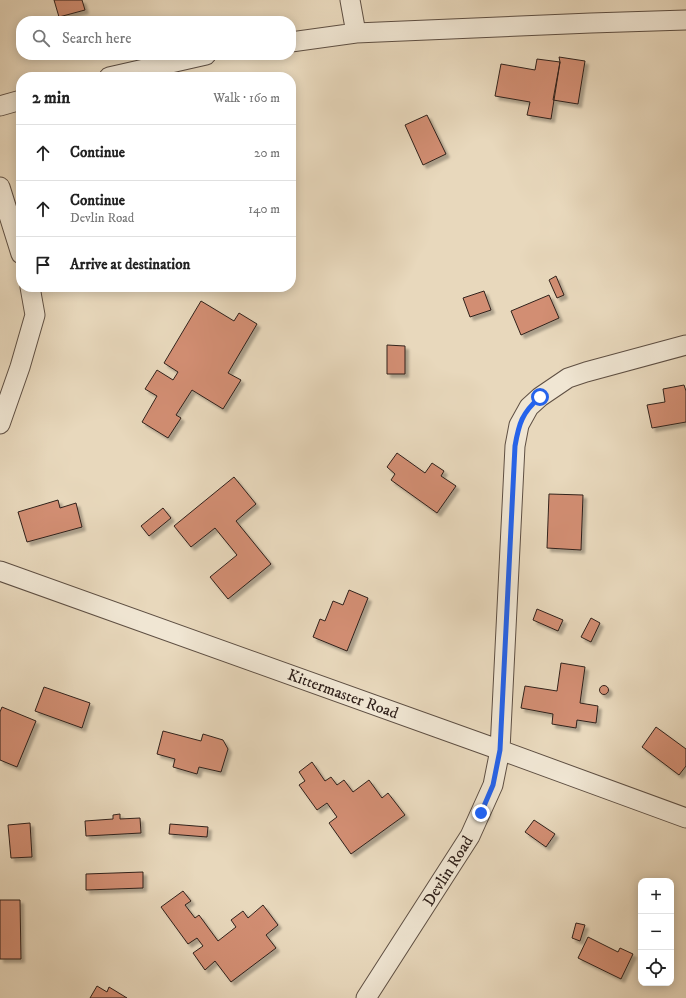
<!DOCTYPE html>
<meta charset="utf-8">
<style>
:root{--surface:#fff;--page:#f6f6f6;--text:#222;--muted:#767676;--line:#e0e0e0}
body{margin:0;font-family:"IM FELL DW Pica",serif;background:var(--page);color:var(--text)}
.controls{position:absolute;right:12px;bottom:12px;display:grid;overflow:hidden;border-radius:8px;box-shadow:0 2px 10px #0003}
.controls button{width:36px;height:36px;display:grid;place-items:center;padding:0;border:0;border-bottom:1px solid var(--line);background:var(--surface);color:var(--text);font:20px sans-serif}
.stop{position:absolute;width:12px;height:12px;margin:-9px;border:3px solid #2563eb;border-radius:50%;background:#fff}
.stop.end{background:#2563eb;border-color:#fff;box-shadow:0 1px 4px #0008}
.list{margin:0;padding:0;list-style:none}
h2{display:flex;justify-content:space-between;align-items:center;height:52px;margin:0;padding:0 16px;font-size:17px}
h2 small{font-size:13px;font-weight:400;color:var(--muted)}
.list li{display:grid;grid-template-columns:26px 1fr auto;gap:12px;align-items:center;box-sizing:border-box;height:56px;padding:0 16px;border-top:1px solid var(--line)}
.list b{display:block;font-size:15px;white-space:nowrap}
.list p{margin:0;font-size:13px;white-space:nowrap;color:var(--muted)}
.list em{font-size:13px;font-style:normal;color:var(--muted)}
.icon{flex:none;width:22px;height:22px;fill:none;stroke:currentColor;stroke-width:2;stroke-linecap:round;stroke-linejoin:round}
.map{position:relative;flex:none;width:686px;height:998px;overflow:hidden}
.search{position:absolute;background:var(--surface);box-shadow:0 2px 10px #0003;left:16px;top:16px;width:280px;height:44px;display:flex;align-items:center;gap:10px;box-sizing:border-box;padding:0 14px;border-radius:16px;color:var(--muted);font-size:15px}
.panel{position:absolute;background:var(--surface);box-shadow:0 2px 10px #0003;left:16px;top:72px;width:280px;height:220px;border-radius:16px}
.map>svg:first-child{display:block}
.building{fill:#d28e73;stroke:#30211b;filter:url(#shadow)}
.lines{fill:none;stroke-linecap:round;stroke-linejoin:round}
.minor-casing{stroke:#5e4f43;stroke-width:21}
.minor{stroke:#f0e6d3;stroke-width:19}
.route{stroke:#2563eb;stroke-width:5}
.labels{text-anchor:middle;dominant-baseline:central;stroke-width:3.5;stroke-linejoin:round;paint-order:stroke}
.street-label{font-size:16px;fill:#30211b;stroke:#f0e6d3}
</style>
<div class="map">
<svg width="686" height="998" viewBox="0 0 686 998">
<defs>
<filter id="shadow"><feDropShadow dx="3.5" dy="3.5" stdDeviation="1" flood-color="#0004"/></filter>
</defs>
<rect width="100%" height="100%" fill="#e8d8bc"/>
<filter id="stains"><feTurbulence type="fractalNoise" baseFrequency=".005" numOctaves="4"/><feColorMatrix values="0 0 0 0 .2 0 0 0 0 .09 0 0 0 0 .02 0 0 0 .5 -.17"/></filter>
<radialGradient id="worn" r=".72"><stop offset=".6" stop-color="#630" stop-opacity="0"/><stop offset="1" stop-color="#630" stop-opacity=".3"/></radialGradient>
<!-- building -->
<path class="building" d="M54,0H82L85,10L59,17Z
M559,57L585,61L578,104L553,100L560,62Z
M537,59L560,62L551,119L527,115L530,102L495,96L501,64L535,70Z
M427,115L446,154L423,165L405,125Z
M556,276L564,295L557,298L549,280Z
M484,291L491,310L470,317L463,298Z
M549,295L559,318L521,335L511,311Z
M201,301L234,321L239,313L257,324L228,373L241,380L223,409L192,390L176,415L181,418L168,438L142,422L157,396L145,389L157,370L173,380L178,372L164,363Z
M387,345L405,346V374H387Z
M684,385L686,391V422L652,428L647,405L665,402L663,389Z
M397,453L425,473L432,463L444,471L441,476L456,486L437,513L391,480L395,474L387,467Z
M234,477L256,504L236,521L271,564L228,599L210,577L237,555L215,528L191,547L174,526Z
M549,494L583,495L581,550L547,548Z
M58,500L60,508L76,503L82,527L27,542L18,512Z
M163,508L171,518L149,536L141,526Z
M349,590L368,598L347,651L313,637L320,619L325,621L333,601L343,605Z
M537,609L563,620L558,631L533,620Z
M591,618L600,623L591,642L581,637Z
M561,663L585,667L580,703L598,706L596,723L577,720L576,728L552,724L553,714L521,708L525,686L557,691Z
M599.5 690a4.5 4.5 0 1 1 9 0a4.5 4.5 0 1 1-9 0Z
M44,687L90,703L82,728L35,711Z
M2,707L36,721L17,767L0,760V712Z
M656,727L686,749V766L679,775L642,747Z
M163,731L201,741L203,734L223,740L228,749L221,772L199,767L197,774L173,767L175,759L157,754Z
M312,762L325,781L331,777L337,785L344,780L353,792L369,780L382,798L388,793L405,815L351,854L329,823L337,817L327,803L317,810L299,785L305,781L299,772Z
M120,814V819L140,818L141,833L86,836L85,821L113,819V815Z
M534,820L555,834L546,847L525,832Z
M30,823L32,857L11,858L8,825Z
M170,824L208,827L207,837L169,834Z
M143,872V888L86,890V874Z
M183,891L191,901L185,905L195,918L199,915L218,941L236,927L231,920L243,911L248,918L263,905L278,925L266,935L276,948L231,982L215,961L205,970L193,953L203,946L197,938L188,944L161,907Z
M0,900H20L21,959H0Z
M576,923L585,925L580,941L572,938Z
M588,937L618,952L620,948L633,954L621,979L578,958Z
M97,986L107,992L109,987L127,998H90Z"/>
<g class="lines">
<!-- minor casing -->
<g class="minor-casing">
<path id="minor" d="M350,0L356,33
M291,42L356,33L591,23L686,20
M109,77L206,55
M0,106L21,100
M0,187L21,254
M0,424L20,367L35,315L30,287
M0,571L500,750L686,818
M366,998L470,836L493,785L500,750L515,446L519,425L529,407L540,397L568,378L586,372L686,345"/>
</g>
<!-- minor -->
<use href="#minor" class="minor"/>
</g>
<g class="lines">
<!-- route -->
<path class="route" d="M481,813L493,785L500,750L515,446C519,423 522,413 540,397"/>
</g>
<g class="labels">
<!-- street labels -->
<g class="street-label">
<text transform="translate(343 694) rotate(20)">Kittermaster Road</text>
<text transform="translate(448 871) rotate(-58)">Devlin Road</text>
</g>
</g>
<rect width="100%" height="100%" filter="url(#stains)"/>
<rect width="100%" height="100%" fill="url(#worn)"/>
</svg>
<div class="controls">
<button>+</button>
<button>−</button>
<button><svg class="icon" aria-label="locate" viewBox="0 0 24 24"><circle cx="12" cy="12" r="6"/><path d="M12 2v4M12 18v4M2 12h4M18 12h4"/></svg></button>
</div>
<div class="stop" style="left:540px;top:397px"></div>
<div class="stop end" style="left:481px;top:813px"></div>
<div class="search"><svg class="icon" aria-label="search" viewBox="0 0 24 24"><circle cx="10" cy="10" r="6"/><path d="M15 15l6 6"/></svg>Search here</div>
<section class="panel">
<h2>2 min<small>Walk · 160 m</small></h2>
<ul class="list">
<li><svg class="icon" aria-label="ahead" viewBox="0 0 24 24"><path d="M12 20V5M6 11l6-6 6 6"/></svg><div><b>Continue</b></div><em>20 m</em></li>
<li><svg class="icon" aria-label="ahead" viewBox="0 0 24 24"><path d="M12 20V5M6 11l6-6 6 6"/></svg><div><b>Continue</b><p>Devlin Road</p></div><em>140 m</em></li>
<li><svg class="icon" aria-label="arrive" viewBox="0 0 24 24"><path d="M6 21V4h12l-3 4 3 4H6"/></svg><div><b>Arrive at destination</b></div></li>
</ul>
</section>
</div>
